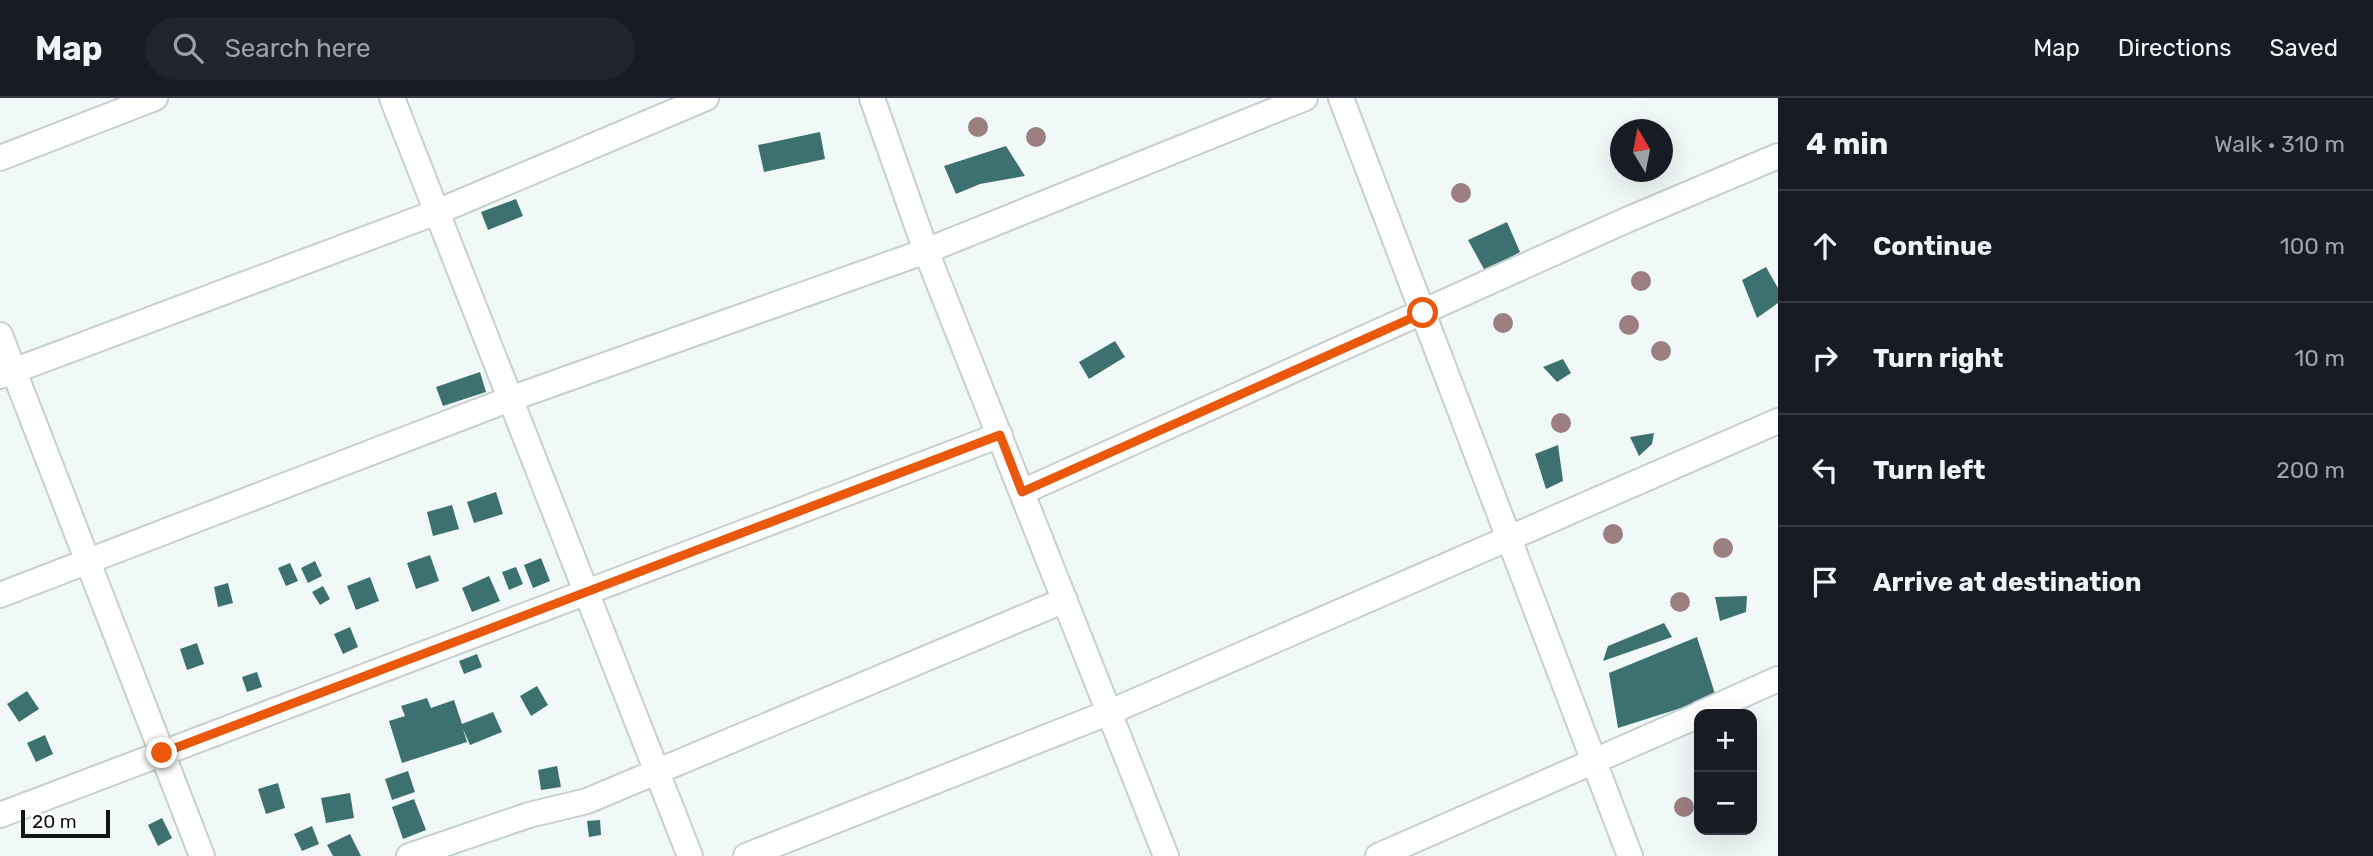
<!DOCTYPE html>
<meta charset="utf-8">
<style>
:root{--surface:#171b24;--page:#20242c;--text:#f1f3f6;--muted:#9ea1a6;--line:#363941}
body{margin:0;font-family:Rubik,sans-serif;background:var(--page);color:var(--text)}
.controls{position:absolute;right:21px;bottom:21px;display:grid;overflow:hidden;border-radius:14px;box-shadow:0 7px 28px #0002}
.controls button{width:63px;height:63px;display:grid;place-items:center;padding:0;border:0;border-bottom:2px solid var(--line);background:var(--surface);color:var(--text);font:35px sans-serif}
.compass{position:absolute;left:1610px;top:21px;width:63px;height:63px;border-radius:50%;background:var(--surface);box-shadow:0 7px 28px #0002;rotate:350deg}
.scale{position:absolute;left:21px;bottom:18px;width:89px;box-sizing:border-box;padding-left:7px;border:4px solid #111413;border-top:0;font-size:19px;line-height:24px;white-space:nowrap;color:#111413;-webkit-text-stroke:5px #fff;paint-order:stroke}
.stop{position:absolute;width:21px;height:21px;margin:-16px;border:5px solid #ea580c;border-radius:50%;background:#fff}
.stop.end{background:#ea580c;border-color:#fff;box-shadow:0 2px 7px #0008}
.list{margin:0;padding:0;list-style:none}
h2{display:flex;justify-content:space-between;align-items:center;height:91px;margin:0;padding:0 28px;font-size:30px}
h2 small{font-size:23px;font-weight:400;color:var(--muted)}
.list li{display:grid;grid-template-columns:46px 1fr auto;gap:21px;align-items:center;box-sizing:border-box;height:112px;padding:0 28px;border-top:2px solid var(--line)}
.list b{display:block;font-size:26px;white-space:nowrap}
.list em{font-size:23px;font-style:normal;color:var(--muted)}
.icon{flex:none;width:38px;height:38px;fill:none;stroke:currentColor;stroke-width:2;stroke-linecap:round;stroke-linejoin:round}
.map{position:relative;flex:none;width:1778px;height:758px;overflow:hidden}
header{display:flex;align-items:center;gap:42px;box-sizing:border-box;height:98px;padding:0 35px;background:var(--surface);border-bottom:2px solid var(--line)}
header strong{font-size:33px}
nav{display:flex;gap:38px;margin-inline-start:auto;font-size:24px}
.search{width:490px;height:63px;background:var(--page);display:flex;align-items:center;gap:18px;box-sizing:border-box;padding:0 24px;border-radius:38px;color:var(--muted);font-size:26px}
main{display:flex}
aside{flex:1;background:var(--surface)}
.map>svg:first-child{display:block}
.building{fill:#3d716f}
.lines{fill:none;stroke-linecap:round;stroke-linejoin:round}
.street-casing{stroke:#c7cfcf;stroke-width:28}
.street{stroke:#fff;stroke-width:24}
.tree{fill:#9b7f81}
.route{stroke:#ea580c;stroke-width:9}
</style>
<header>
<strong>Map</strong>
<div class="search"><svg class="icon" aria-label="search" viewBox="0 0 24 24"><circle cx="10" cy="10" r="6"/><path d="M15 15l6 6"/></svg>Search here</div>
<nav><a>Map</a><a>Directions</a><a>Saved</a></nav>
</header>
<main>
<div class="map">
<svg width="1778" height="758" viewBox="0 0 1778 758">
<rect width="100%" height="100%" fill="#f0f9f8"/>
<!-- building -->
<path class="building" d="M820,34L825,61L764,74L758,47Z
M1006,48L1025,78L980,86L956,96L944,68Z
M516,101L523,118L488,132L481,114Z
M1507,124L1520,154L1485,173L1468,142Z
M1766,169L1778,190V205L1757,220L1742,182Z
M1115,243L1125,259L1089,281L1079,264Z
M1563,261L1571,275L1557,284L1543,269Z
M480,274L486,294L443,308L436,289Z
M1654,335L1652,346L1639,358L1630,339Z
M1558,347L1563,383L1546,391L1535,356Z
M496,394L503,416L474,425L467,404Z
M452,407L459,431L433,438L427,414Z
M430,457L439,483L416,491L407,465Z
M541,460L550,483L533,490L524,467Z
M315,463L322,478L308,485L301,470Z
M290,465L298,483L286,488L278,470Z
M516,469L523,486L509,492L502,474Z
M489,478L500,503L472,514L462,490Z
M370,479L379,503L356,512L347,488Z
M228,485L233,505L218,509L214,489Z
M323,488L330,501L320,507L312,494Z
M1747,498L1746,514L1720,523L1715,499Z
M1664,525L1672,539L1603,563L1608,548Z
M350,529L358,549L343,556L334,536Z
M1697,539L1716,599L1618,630L1609,575Z
M197,545L204,566L187,572L180,551Z
M477,556L482,569L464,576L459,563Z
M257,574L262,589L247,594L242,579Z
M537,588L548,607L531,618L520,598Z
M27,593L39,611L19,624L7,606Z
M427,600L431,610L454,602L462,626L493,614L502,634L470,647L463,631L467,644L402,665L389,623L405,618L401,608Z
M45,637L53,656L36,664L27,645Z
M557,668L561,689L541,692L538,672Z
M408,673L415,694L392,702L385,681Z
M278,685L285,710L266,716L258,691Z
M350,695L354,720L326,725L321,700Z
M414,701L426,732L403,741L392,709Z
M162,720L172,740L158,748L148,727Z
M600,722L601,737L589,739L587,723Z
M312,728L319,746L302,753L294,736Z
M350,736L361,758H333L327,747Z"/>
<g class="lines">
<!-- street casing -->
<g class="street-casing">
<path id="street" d="M392,0L690,758
M872,0L926,153L1166,758
M1341,0L1630,758
M0,60L155,0
M0,237L202,758
M0,278L437,114L706,0
M1022,394L1629,121L1778,58
M0,497L510,301L926,153L1305,0
M1700,616L1778,581
M0,717L1000,337
M409,758L529,717L587,703L1065,502
M746,758L1110,614L1778,323
M1378,758L1699,617"/>
</g>
<!-- street -->
<use href="#street" class="street"/>
</g>
<!-- trees -->
<g class="tree">
<circle cx="978" cy="29" r="10"/>
<circle cx="1036" cy="39" r="10"/>
<circle cx="1461" cy="95" r="10"/>
<circle cx="1641" cy="183" r="10"/>
<circle cx="1503" cy="225" r="10"/>
<circle cx="1629" cy="227" r="10"/>
<circle cx="1661" cy="253" r="10"/>
<circle cx="1561" cy="325" r="10"/>
<circle cx="1613" cy="436" r="10"/>
<circle cx="1723" cy="450" r="10"/>
<circle cx="1680" cy="504" r="10"/>
<circle cx="1684" cy="709" r="10"/>
</g>
<g class="lines">
<!-- route -->
<path class="route" d="M162,655L1000,337L1022,394L1423,215"/>
</g>
</svg>
<div class="controls">
<button>+</button>
<button>−</button>
</div>
<svg class="compass" viewBox="-18 -18 36 36"><path d="M0-13l5 13h-10z" fill="#e53935"/><path d="M0 13l5-13h-10z" fill="#9ea1a6"/></svg>
<div class="scale">20 m</div>
<div class="stop" style="left:1423px;top:215px"></div>
<div class="stop end" style="left:162px;top:655px"></div>
</div>
<aside>
<h2>4 min<small>Walk · 310 m</small></h2>
<ul class="list">
<li><svg class="icon" aria-label="ahead" viewBox="0 0 24 24"><path d="M12 20V5M6 11l6-6 6 6"/></svg><div><b>Continue</b></div><em>100 m</em></li>
<li><svg class="icon" aria-label="right" viewBox="0 0 24 24"><path d="M7 20v-9h11M14 6l5 5-5 5"/></svg><div><b>Turn right</b></div><em>10 m</em></li>
<li><svg class="icon" aria-label="left" viewBox="0 0 24 24"><path d="M17 20v-9H6M10 6l-5 5 5 5"/></svg><div><b>Turn left</b></div><em>200 m</em></li>
<li><svg class="icon" aria-label="arrive" viewBox="0 0 24 24"><path d="M6 21V4h12l-3 4 3 4H6"/></svg><div><b>Arrive at destination</b></div></li>
</ul>
</aside>
</main>
